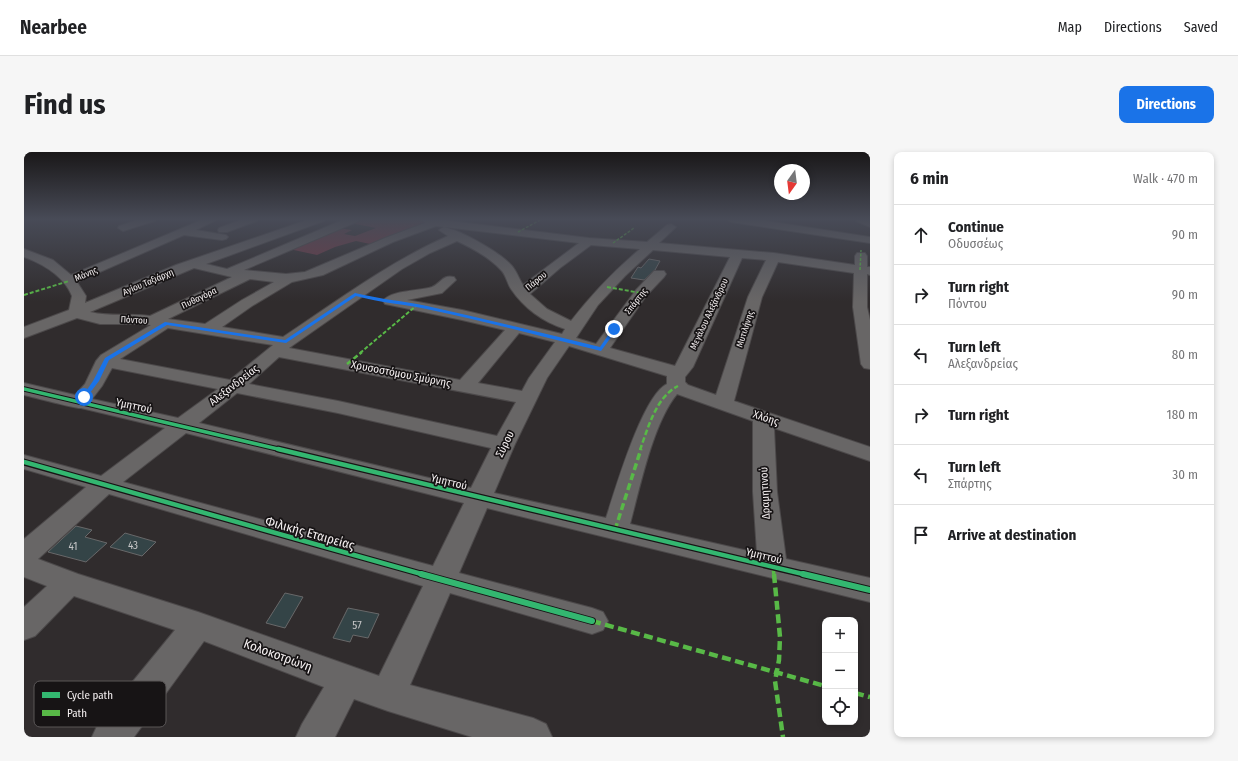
<!DOCTYPE html>
<meta charset="utf-8">
<style>
:root{--surface:#fff;--page:#f6f6f6;--text:#202124;--muted:#757577;--line:#e0e0e0;--accent:#1a73e8}
body{margin:0;font-family:"Fira Sans Condensed",sans-serif;background:var(--page);color:var(--text)}
.controls{position:absolute;right:12px;bottom:12px;display:grid;overflow:hidden;border-radius:8px;box-shadow:0 2px 6px #0003}
.controls button{width:36px;height:36px;display:grid;place-items:center;padding:0;border:0;border-bottom:1px solid var(--line);background:var(--surface);color:var(--text);font:20px sans-serif}
.compass{position:absolute;left:750px;top:12px;width:36px;height:36px;border-radius:50%;background:var(--surface);box-shadow:0 2px 6px #0003;rotate:194deg}
.stop{position:absolute;width:12px;height:12px;margin:-9px;border:3px solid #1a73e8;border-radius:50%;background:#fff}
.stop.end{background:#1a73e8;border-color:#fff;box-shadow:0 1px 4px #0008}
.list{margin:0;padding:0;list-style:none}
h2{display:flex;justify-content:space-between;align-items:center;height:52px;margin:0;padding:0 16px;font-size:17px}
h2 small{font-size:13px;font-weight:400;color:var(--muted)}
.list li{display:grid;grid-template-columns:26px 1fr auto;gap:12px;align-items:center;box-sizing:border-box;height:60px;padding:0 16px;border-top:1px solid var(--line)}
.list b{display:block;font-size:15px;white-space:nowrap}
.list p{margin:0;font-size:13px;white-space:nowrap;color:var(--muted)}
.list em{font-size:13px;font-style:normal;color:var(--muted)}
.icon{flex:none;width:22px;height:22px;fill:none;stroke:currentColor;stroke-width:2;stroke-linecap:round;stroke-linejoin:round}
.map{position:relative;flex:none;width:846px;height:585px;overflow:hidden;border-radius:8px}
header{display:flex;align-items:center;gap:24px;box-sizing:border-box;height:56px;padding:0 20px;background:var(--surface);border-bottom:1px solid var(--line)}
header strong{font-size:19px}
nav{display:flex;gap:22px;margin-inline-start:auto;font-size:14px}
.intro{display:flex;align-items:center;justify-content:space-between;box-sizing:border-box;height:96px;padding:0 24px}
h1{margin:0;font-size:28px}
.button{padding:10px 18px;border-radius:8px;background:var(--accent);color:#fff;font-size:14px;font-weight:700}
main{display:flex;gap:24px;padding:0 24px}
aside{flex:1;background:var(--surface);border-radius:8px;box-shadow:0 2px 6px #0003}
.map>svg:first-child{display:block}
.green{fill:#723946}
.building{fill:#344447;stroke:#686869}
.lines{fill:none;stroke-linecap:round;stroke-linejoin:round}
.minor-casing{stroke:#4c494a;stroke-width:2}
.minor{fill:#686666;fill-rule:evenodd}
.quiet-far4{stroke:#58b947;stroke-width:1.5;stroke-dasharray:3 1.5;stroke-linecap:butt}
.quiet-far3{stroke:#58b947;stroke-width:2;stroke-dasharray:4 2;stroke-linecap:butt}
.quiet-far2{stroke:#58b947;stroke-width:2.5;stroke-dasharray:5.5 2.5;stroke-linecap:butt}
.quiet-far1{stroke:#58b947;stroke-width:3.5;stroke-dasharray:7 3.5;stroke-linecap:butt}
.quiet{stroke:#58b947;stroke-width:4.5;stroke-dasharray:9 4.5;stroke-linecap:butt}
.cycleway-far2-casing{stroke:#171415;stroke-width:5.5}
.cycleway-far1-casing{stroke:#171415;stroke-width:7}
.cycleway-casing{stroke:#171415;stroke-width:8}
.cycleway-far2{stroke:#33b770;stroke-width:3.5}
.cycleway-far1{stroke:#33b770;stroke-width:4.5}
.cycleway{stroke:#33b770;stroke-width:6}
.route{fill:#1a73e8}
.labels{text-anchor:middle;dominant-baseline:central;stroke-width:3.5;stroke-linejoin:round;paint-order:stroke}
.far-street-label{font-size:9px;fill:#f5f0f1;stroke:#171415}
.street-label{font-size:11px;fill:#f5f0f1;stroke:#171415}
.near-number-label{font-size:11px;fill:#c5c5c6}
.near-street-label{font-size:13px;fill:#f5f0f1;stroke:#171415}
.key{fill:#171415;stroke:#5a5657;stroke-width:1}
.key-label{font-size:11px;fill:#f5f0f1}
</style>
<header>
<strong>Nearbee</strong>
<nav><a>Map</a><a>Directions</a><a>Saved</a></nav>
</header>
<div class="intro"><h1>Find us</h1><a class="button">Directions</a></div>
<main>
<div class="map">
<svg width="846" height="585" viewBox="0 0 846 585">
<rect width="100%" height="100%" fill="#302c2d"/>
<!-- green -->
<path class="green" d="M334,67H397L405,72L351,93L332,89L311,95L293,103L265,97L314,76L328,78L320,82L331,84L352,76L327,71Z"/>
<!-- building -->
<path class="building" d="M625,107L636,109L631,118L620,128L607,126L614,115L617,116Z
M52,374L68,378L61,385L83,391L62,410L24,400Z
M101,381L132,390L118,404L86,395Z
M261,441L279,445L261,476L242,471Z
M324,456L355,462L344,486L329,483L326,490L309,486Z"/>
<g class="lines">
<!-- minor casing -->
<g class="minor-casing">
<path id="minor" d="M116,67H132L131,69L99,79L94,76L95,74Z
M180,67H194L172,78L202,83L204,85L202,87L198,88L160,83L53,130L62,144L61,151L152,113L286,67H301L300,69L182,112L203,117L321,67H336L335,69L220,118L262,122L281,120L361,86L401,71L396,67H410L565,86L623,90L643,73L647,72L652,75L635,91L750,101L831,113V104L833,101H841L843,104V115H846V123L843,122V155L846,168V217L840,216L837,212L829,155L830,121L754,110L738,145L710,249L846,295V309L750,276L753,340L762,407L846,426V450L463,356L435,421L568,456L579,460L584,469L579,478L568,482L426,441L386,533L509,566L522,572L528,585H448L364,559L330,547L311,585H272L278,572L300,535L180,489L110,585H68L74,572L151,478L50,444L11,484L0,488V455L23,434L0,425V387L62,335L0,317V303L77,324L141,276L57,256C53,257 9,245 0,243V231L51,243L61,232L72,209L77,203L127,173L115,172H76L53,166L0,186V175L45,158L48,144C40,124 19,112 0,105V97L29,108L47,123ZM412,74L555,91L499,133C495,127 493,120 488,114C476,100 438,79 420,75L415,78L424,84C365,110 313,149 259,185L198,175L228,154L268,130L299,123L369,90ZM433,89C448,96 465,105 477,118C482,123 483,131 487,137C500,156 519,170 541,177L538,182L438,158L383,148L418,141L432,128L430,125C419,122 417,131 408,135C397,139 366,138 359,149L361,152L366,153L438,168L481,178L436,228L265,196L378,117L406,101ZM567,93L616,97C590,119 568,142 547,169L523,157L506,142L536,116ZM629,98L706,105L651,214L586,196L622,144L640,125L642,122L640,119H630L612,138L572,192L552,186L574,153L601,124ZM718,106L742,108L724,145L692,243L664,233L661,230V225L669,215ZM170,116L208,125L126,164C106,161 86,165 66,160ZM226,127L250,130L218,148L181,172L144,167ZM144,176L249,193L206,228L96,207ZM495,181L531,190L505,226L498,239L454,231ZM545,194L643,224V232C618,244 591,339 582,366L470,341L491,292L523,226ZM255,205L492,250L473,284L314,249L225,232ZM88,216L194,237L154,266L68,247L78,234ZM213,241L314,261L467,296L447,336L175,271ZM653,242L729,269V340L733,401L606,372C616,335 629,271 653,242ZM162,281L440,351L409,414L99,330ZM85,342L399,434L355,524L174,460L54,422L14,407Z
M219,67H234L233,69L203,80H195L194,78L195,76Z
M702,67H730L846,85V91L707,70Z
M831,67L846,68V75L832,69Z"/>
</g>
<!-- minor -->
<use href="#minor" class="minor"/>
<!-- quiet-far4 -->
<path class="quiet-far4" d="M494,80L518,67
M589,91L610,76
M836,118L837,98"/>
<!-- quiet-far3 -->
<path class="quiet-far3" d="M583,135L617,141
M0,143L45,129
M336,201L392,154"/>
<!-- quiet-far2 -->
<path class="quiet-far2" d="M323,212L338,200
M616,298C624,276 632,245 654,234"/>
<!-- quiet-far1 -->
<path class="quiet-far1" d="M591,378L617,297
M749,415L750,423"/>
<!-- quiet -->
<path class="quiet" d="M750,422L756,485L755,508L751,529L759,585
M568,469L801,534
M831,541L846,545"/>
<!-- cycleway-far2 casing -->
<g class="cycleway-far2-casing">
<path id="cycleway-far2" d="M0,237L258,298"/>
</g>
<!-- cycleway-far1 casing -->
<g class="cycleway-far1-casing">
<path id="cycleway-far1" d="M254,297L783,423
M0,310L401,423"/>
</g>
<!-- cycleway casing -->
<g class="cycleway-casing">
<path id="cycleway" d="M397,422L568,469
M779,422L846,438"/>
</g>
<!-- cycleway-far2 -->
<use href="#cycleway-far2" class="cycleway-far2"/>
<!-- cycleway-far1 -->
<use href="#cycleway-far1" class="cycleway-far1"/>
<!-- cycleway -->
<use href="#cycleway" class="cycleway"/>
</g>
<!-- sky -->
<linearGradient id="sky" x2="0" y2="1"><stop stop-color="#1a1819"/><stop offset="0.45" stop-color="#484b57"/><stop offset="1" stop-color="#484b57" stop-opacity="0"/></linearGradient>
<rect width="846" height="149" fill="url(#sky)"/>
<!-- route -->
<path class="route" d="M331,141C355,147 380,149 403,154C461,167 518,181 576,195L589,176L593,177L577,199C521,185 464,170 407,158C382,152 356,151 332,144L262,191L143,173L85,208L75,229L62,246L58,245L69,229L81,206L141,170L261,188Z"/>
<g class="labels">
<!-- far-street labels -->
<g class="far-street-label">
<text transform="translate(62 122) rotate(-24)">Μάνης</text>
<text transform="translate(512 129) rotate(-40)">Πάρου</text>
<text transform="translate(124 130) rotate(-23)">Αγίου Ταξιάρχη</text>
<text transform="translate(175 146) rotate(-26)">Πυθαγόρα</text>
<text transform="translate(612 149) rotate(-52)">Σπάρτης</text>
<text transform="translate(685 162) rotate(-65)">Μεγάλου Αλεξάνδρου</text>
<text transform="translate(110 168) rotate(3)">Πόντου</text>
<text transform="translate(721 177) rotate(-72)">Μυτιλήνης</text>
</g>
<!-- street labels -->
<g class="street-label">
<text transform="translate(377 222) rotate(11)">Χρυσοστόμου Σμύρνης</text>
<text transform="translate(210 233) rotate(-38)">Αλεξανδρείας</text>
<text transform="translate(110 254) rotate(12)">Υμηττού</text>
<text transform="translate(742 266) rotate(18)">Χλόης</text>
<text transform="translate(481 292) rotate(-64)">Σύρου</text>
<text transform="translate(425 330) rotate(14)">Υμηττού</text>
<text transform="translate(741 341) rotate(-93)">Δραμητινού</text>
<text transform="translate(740 404) rotate(14)">Υμηττού</text>
</g>
<!-- near-number labels -->
<g class="near-number-label">
<text x="109" y="393">43</text>
<text x="49" y="394">41</text>
<text x="333" y="473">57</text>
</g>
<!-- near-street labels -->
<g class="near-street-label">
<text transform="translate(286 381) rotate(16)">Φιλικής Εταιρείας</text>
<text transform="translate(254 503) rotate(20)">Κολοκοτρώνη</text>
</g>
</g>
<!-- legend -->
<rect x="10" y="529" width="132" height="46" rx="6" class="key"/>
<rect x="18" y="540" width="18" height="6" fill="#33b770"/>
<rect x="18" y="558" width="18" height="6" fill="#58b947"/>
<g class="key-label">
<text x="43" y="547">Cycle path</text>
<text x="43" y="565">Path</text>
</g>
</svg>
<div class="controls">
<button>+</button>
<button>−</button>
<button><svg class="icon" aria-label="locate" viewBox="0 0 24 24"><circle cx="12" cy="12" r="6"/><path d="M12 2v4M12 18v4M2 12h4M18 12h4"/></svg></button>
</div>
<svg class="compass" viewBox="-18 -18 36 36"><path d="M0-13l5 13h-10z" fill="#e53935"/><path d="M0 13l5-13h-10z" fill="#757577"/></svg>
<div class="stop" style="left:60px;top:245px"></div>
<div class="stop end" style="left:590px;top:177px"></div>
</div>
<aside>
<h2>6 min<small>Walk · 470 m</small></h2>
<ul class="list">
<li><svg class="icon" aria-label="ahead" viewBox="0 0 24 24"><path d="M12 20V5M6 11l6-6 6 6"/></svg><div><b>Continue</b><p>Οδυσσέως</p></div><em>90 m</em></li>
<li><svg class="icon" aria-label="right" viewBox="0 0 24 24"><path d="M7 20v-9h11M14 6l5 5-5 5"/></svg><div><b>Turn right</b><p>Πόντου</p></div><em>90 m</em></li>
<li><svg class="icon" aria-label="left" viewBox="0 0 24 24"><path d="M17 20v-9H6M10 6l-5 5 5 5"/></svg><div><b>Turn left</b><p>Αλεξανδρείας</p></div><em>80 m</em></li>
<li><svg class="icon" aria-label="right" viewBox="0 0 24 24"><path d="M7 20v-9h11M14 6l5 5-5 5"/></svg><div><b>Turn right</b></div><em>180 m</em></li>
<li><svg class="icon" aria-label="left" viewBox="0 0 24 24"><path d="M17 20v-9H6M10 6l-5 5 5 5"/></svg><div><b>Turn left</b><p>Σπάρτης</p></div><em>30 m</em></li>
<li><svg class="icon" aria-label="arrive" viewBox="0 0 24 24"><path d="M6 21V4h12l-3 4 3 4H6"/></svg><div><b>Arrive at destination</b></div></li>
</ul>
</aside>
</main>
